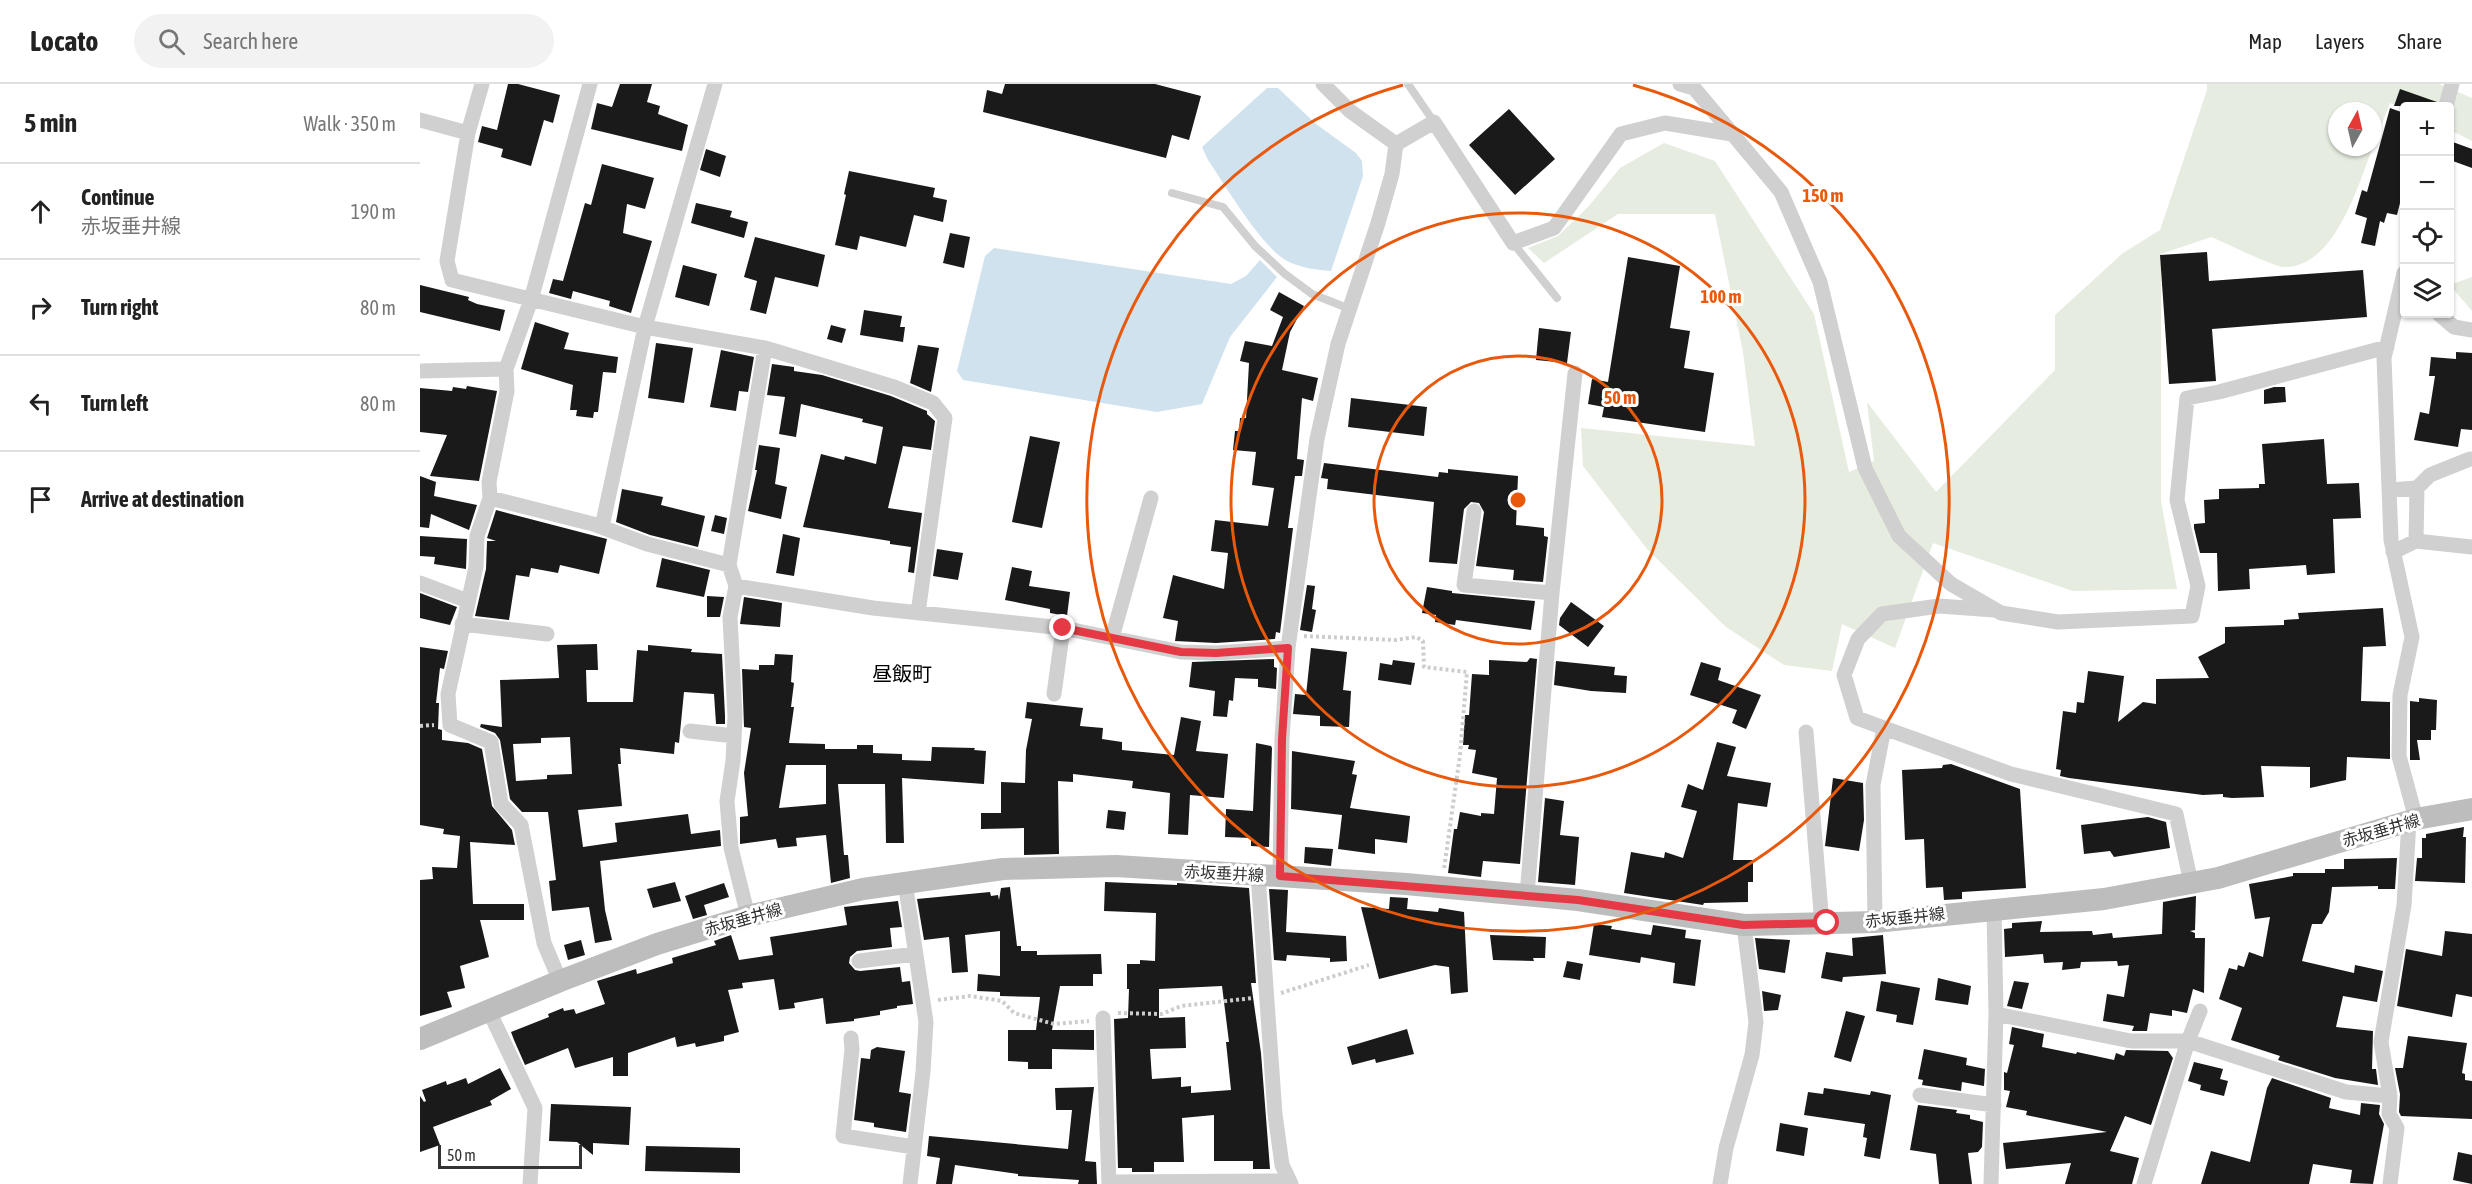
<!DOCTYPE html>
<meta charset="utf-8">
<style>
:root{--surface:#fff;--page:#f2f2f2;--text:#222;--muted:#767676;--line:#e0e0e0}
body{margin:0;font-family:"Asap Condensed","Noto Sans JP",sans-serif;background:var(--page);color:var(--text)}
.controls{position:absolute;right:18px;top:18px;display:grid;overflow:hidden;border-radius:6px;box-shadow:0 2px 4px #0004}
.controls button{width:54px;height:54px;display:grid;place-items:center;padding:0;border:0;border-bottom:2px solid var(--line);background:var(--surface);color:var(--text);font:30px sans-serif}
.compass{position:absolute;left:1908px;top:18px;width:54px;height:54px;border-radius:50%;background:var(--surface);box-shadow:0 2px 4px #0004;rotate:8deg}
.scale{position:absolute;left:18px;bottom:15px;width:144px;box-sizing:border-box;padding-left:6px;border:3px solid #333;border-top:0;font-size:16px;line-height:21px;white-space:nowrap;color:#333;-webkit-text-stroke:4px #fff;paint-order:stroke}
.stop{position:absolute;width:18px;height:18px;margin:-14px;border:4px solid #e63946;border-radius:50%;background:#fff}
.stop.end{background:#e63946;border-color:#fff;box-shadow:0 2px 6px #0008}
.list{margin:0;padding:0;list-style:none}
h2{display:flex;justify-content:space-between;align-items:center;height:78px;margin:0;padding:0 24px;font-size:26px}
h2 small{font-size:20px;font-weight:400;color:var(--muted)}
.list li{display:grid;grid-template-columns:39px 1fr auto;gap:18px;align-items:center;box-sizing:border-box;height:96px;padding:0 24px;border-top:2px solid var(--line)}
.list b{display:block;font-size:22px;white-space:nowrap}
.list p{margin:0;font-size:20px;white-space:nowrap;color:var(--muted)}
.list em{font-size:20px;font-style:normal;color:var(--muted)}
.icon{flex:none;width:33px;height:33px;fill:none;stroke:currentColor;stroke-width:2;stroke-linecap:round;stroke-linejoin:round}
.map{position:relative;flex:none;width:2052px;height:1100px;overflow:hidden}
header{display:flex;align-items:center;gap:36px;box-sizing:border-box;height:84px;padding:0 30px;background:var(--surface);border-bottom:2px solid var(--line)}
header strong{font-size:28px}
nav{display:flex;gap:33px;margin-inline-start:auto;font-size:21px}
.search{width:420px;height:54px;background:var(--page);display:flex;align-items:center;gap:15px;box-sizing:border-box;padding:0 21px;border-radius:33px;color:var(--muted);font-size:22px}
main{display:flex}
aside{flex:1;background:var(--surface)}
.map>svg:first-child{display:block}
.green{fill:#e6ecdf}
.water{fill:#cfe2ee}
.building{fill:#1a1a1a;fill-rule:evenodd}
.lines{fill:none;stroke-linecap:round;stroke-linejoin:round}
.path{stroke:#cdcdcd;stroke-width:4;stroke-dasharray:3 3;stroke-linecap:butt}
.lane{stroke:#d0d0d0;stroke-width:8}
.street{stroke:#d0d0d0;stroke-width:15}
.secondary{stroke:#bdbdbd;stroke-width:22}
.route{stroke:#e63946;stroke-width:8}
.ring{fill:none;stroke:#e8590c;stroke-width:3}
.labels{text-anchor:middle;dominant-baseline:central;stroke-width:6;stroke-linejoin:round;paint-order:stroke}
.street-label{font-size:16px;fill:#333;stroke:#fff}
.quarter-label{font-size:20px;fill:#000;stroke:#fff}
.centre{fill:#e8590c;stroke:#fff;stroke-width:3}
.ring-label{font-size:18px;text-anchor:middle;font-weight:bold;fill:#e8590c;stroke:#fff;stroke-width:6;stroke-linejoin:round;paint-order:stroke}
</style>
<header>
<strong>Locato</strong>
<div class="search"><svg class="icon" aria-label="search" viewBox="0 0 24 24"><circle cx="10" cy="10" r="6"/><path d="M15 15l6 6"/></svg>Search here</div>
<nav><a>Map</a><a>Layers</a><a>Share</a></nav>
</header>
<main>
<aside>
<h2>5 min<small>Walk · 350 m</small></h2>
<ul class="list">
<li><svg class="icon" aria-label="ahead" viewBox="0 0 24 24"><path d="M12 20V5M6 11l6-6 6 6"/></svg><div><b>Continue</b><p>赤坂垂井線</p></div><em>190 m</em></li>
<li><svg class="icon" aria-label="right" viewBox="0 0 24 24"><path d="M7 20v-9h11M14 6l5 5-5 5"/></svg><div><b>Turn right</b></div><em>80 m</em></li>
<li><svg class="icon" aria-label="left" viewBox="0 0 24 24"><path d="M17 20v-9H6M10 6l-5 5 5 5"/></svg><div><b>Turn left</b></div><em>80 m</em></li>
<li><svg class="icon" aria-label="arrive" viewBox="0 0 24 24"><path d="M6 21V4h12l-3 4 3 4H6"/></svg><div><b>Arrive at destination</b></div></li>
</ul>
</aside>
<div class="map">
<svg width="2052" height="1100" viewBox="0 0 2052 1100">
<rect width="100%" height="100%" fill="#fff"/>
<!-- green -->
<path class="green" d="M1787,0H2019L2052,14V57L2030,46V22H1984V25L1970,19L1953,63V27H1917V63H1953C1938,101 1915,184 1864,183C1854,183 1804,158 1791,153L1741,170V417L1757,505L1653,507L1513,459L1475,564L1422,540L1412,587L1364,581L1306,543L1227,465L1163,382L1161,344L1335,362L1323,268L1295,130H1198L1124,179L1108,164L1138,152L1168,123L1200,84L1244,59L1295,77L1394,230L1429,388L1454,377L1447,318L1516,408L1635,286V231L1703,169L1740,146L1787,6Z
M2052,193V227L2030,201Z"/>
<!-- water -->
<path class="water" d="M847,4H858L896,40L936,69L942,77L943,92L911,187C897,186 882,184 869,178C844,167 805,101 788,76L782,63Z
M574,164L811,200L826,192L840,176L857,193L810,253L782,320L737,328L543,296L537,287L565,172Z"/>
<!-- building -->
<path class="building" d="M88,0H98L140,11L133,39L124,36L111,82L81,73L83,65L58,58L62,42L77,46Z
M200,0H232L227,18L240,22L238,30L268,41L262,67L171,45L177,19L192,23Z
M585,0H735L781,12L769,56L752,51L746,74L563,28L567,6L582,10Z
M1980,5L2017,18V22H1974Z
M1970,24L1984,29V103L1977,131L1967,129L1964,139L1960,137L1955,162L1941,159L1947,134L1935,130L1942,106L1947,108Z
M1089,25L1135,75L1095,111L1049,61Z
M2030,57L2052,65V84L2030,76Z
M286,65L306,72L300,93L280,86Z
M182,80L234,94L225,125L207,120L203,149L232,157L211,229L189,222L190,217L153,207L151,215L129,209L133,195L143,197L165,119L171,121Z
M429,87L515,104L513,113L527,116L523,138L494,131L486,163L440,152L437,166L415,161L426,111L424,110Z
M276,119L312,127L310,133L328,138L324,154L271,139Z
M530,149L550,153L544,184L523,179Z
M335,153L405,171L398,203L355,193L346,230L330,226L337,197L324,193Z
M1787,168L1789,197L1943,186L1947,233L1792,245L1796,297L1749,300L1740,171Z
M1208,173L1260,182L1250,244L1270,247L1264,284L1294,289L1285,348L1182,333L1184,323L1168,320L1172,295L1188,298Z
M263,181L297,190L289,222L255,213Z
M0,201L49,213L48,216L57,220L85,226L80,247L0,228Z
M859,208L884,222L870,248L862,286L898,294L893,317L882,314L877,375L884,376L882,392H875L868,444H873L860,549L856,548L855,555L796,559L755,557L758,537L743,534L753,491L804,505L808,469L791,467L795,436L848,442L854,404L832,401L836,368L813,366L815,347H819L820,334H826L829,279L820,277L825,257L852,262L863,233L850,226Z
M444,226L482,232L480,243H485L483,258L440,251Z
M115,238L149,249L144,265L198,273L196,289L183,288L178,328H174L173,334L156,332L157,326H150L153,301L101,285Z
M411,241L426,245L422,259L407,255Z
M1119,244L1151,248L1147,279L1116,276Z
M236,259L273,264L264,319L228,314Z
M498,261L519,264L511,308L490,299Z
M301,266L334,273L328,308L319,307L316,327L290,323Z
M2036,268L2052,269V346L2041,345L2038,363L1994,356L2000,328L2009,330L2015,292H2009L2011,273L2036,275Z
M352,280L374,283V287L402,291L471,312L507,327V330L515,337L511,366L483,362L468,424L502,429L494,489L488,488L491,463L470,460V457L383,443L401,370L424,376L425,372L456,380L463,343L442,338L443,335L381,320L376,353L359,350L365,313L347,311Z
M47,302L77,307L59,397L10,392L27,351L0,348V304L32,307L33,303L46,305Z
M1854,303H1865L1866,318L1844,320V306Z
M931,314L1007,323L1004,352L928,343Z
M610,352L640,358L622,444L592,438Z
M1904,355L1907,400L1939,399L1941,434L1913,435L1915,489L1887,491L1886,481L1829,485L1830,505L1798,507L1797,469H1780L1774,444V440L1785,439L1784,416L1799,415V405L1839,404V400H1845L1842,360Z
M339,361L360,364L355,400L367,403L361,435L328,427L337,386H335Z
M904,379L1018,393L1019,388L1028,389V385L1098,392L1096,441L1124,444V452L1128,453L1123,498L1093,496L1094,486L1056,482L1064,428L1059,419L1051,418L1044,425L1037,480L1009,478L1014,418L907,405L908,395L901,394Z
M0,392L16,398L14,412L57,421L49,446L11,430L9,444L0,443Z
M202,405L243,413L241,421L285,432L278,463L230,451L196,438Z
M76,426L187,455L179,490L140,481L138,489L111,484L109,493L96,491L89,536L55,532L66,485L67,457H76L67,454Z
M295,431L307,434L304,450L291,447Z
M363,450L380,454L374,492L356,489Z
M0,452L47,455L46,485L14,480L15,473L0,472Z
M517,465L543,469L538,496L513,492Z
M242,474L290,486L284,513L236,503Z
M592,483L612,487L609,502L650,508L647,532L630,529V525L585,516Z
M887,501L895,502L892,525L896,526L892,548L880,546Z
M1007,503L1032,507V509L1115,517L1111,546L1036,536L1035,541L1015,538L1016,531L1002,529Z
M0,509L37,523L30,541L0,534Z
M287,512L304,513L300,533H287Z
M324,513L362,519L360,543L320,540Z
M1151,518L1184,542L1168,563L1139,541L1140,534Z
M1963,524L1966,562L1943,563L1941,617L1970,618V675L1927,673L1926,696L1890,704V683L1841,682L1844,713L1812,714L1803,713V710L1783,711L1649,694L1640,692L1641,686L1636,685L1643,627L1656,629L1657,618L1664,619L1668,587L1704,592L1698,638L1723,618L1736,620V595L1789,594L1778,573L1805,559V543L1864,541V536L1879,535L1878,529Z
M177,560L178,586H166L167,618H213L217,566L228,567V561L272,565L271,568L302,570L305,632V640H296L294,610L264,608L259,659L255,658L254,670L200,664L201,680H198L202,722L158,726L163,763L197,758L195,739L268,730L271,750L300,746L301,762L180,777L185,826L192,856L175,859L169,823L132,827L129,797L136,796L128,728H102L90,715L80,656L75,649L60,643L61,640L82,643L80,596L139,594L137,561ZM150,653L152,690L127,691V695L96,697L93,660L121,659V654Z
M0,563L28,567L24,585L20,584L16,619H19L18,645L22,646V656L48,659L62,665L72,722L92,746L95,761L50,758L53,820H104V836H60L69,873L40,882L45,904L27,908L32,923L0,932V796L13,795L12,783L37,784L40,752L23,750L24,745L0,741Z
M891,564L927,568L923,606L931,607L929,643L900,642V632L873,630L875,610L886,611Z
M355,570L373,571L371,598L374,599L371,623H374L369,659L405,660V665H437V661H453V669L482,670V676L511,677L512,663L555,664L554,666L566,667L564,700L482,694L484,759H466L465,700H418L424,771H428L430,794L411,799L406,751L376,754L377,762L358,764L356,755L320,760V733L328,732L324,689L331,644L324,643L322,585L339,586V581H354ZM366,681H406V720L359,724Z
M1110,574L1117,575L1100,780L1063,777L1061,793L1028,789L1034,745H1037L1040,728L1061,732V729L1074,730L1077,694L1052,689L1056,666L1048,665L1049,661H1043L1045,631H1049L1052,590L1069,591V576L1107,578Z
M854,575V583L857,584L856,605L838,603V595L815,594L813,617L809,616L807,633L793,632L795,607L769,603L772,578Z
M973,576L995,579L991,601L958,596L960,579L972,581Z
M1136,577L1195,583L1194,591L1207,592L1206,609L1171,607L1134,601Z
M1281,578L1301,584L1298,596L1341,611L1326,645L1312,639L1317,626L1270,611Z
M1999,614L2017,616L2016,646H2011V656H1997L2000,676H1990V617L1999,618Z
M607,618L663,624L660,642L683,644L682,655L702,658V666L754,671L761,633L781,637L776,667L808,670L804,714L770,711L768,751L748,750L750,709L712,704L713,697L653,690V698L638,697L639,770L604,771V744L561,745V729H581V698L605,699L606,666L612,635L605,634Z
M1297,658L1316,663L1307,692L1351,699L1347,723L1318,719L1313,776H1333V798H1328V818L1284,819L1283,821L1204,809L1211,768L1244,774L1245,768L1263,774L1277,727L1261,723L1268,700L1283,706Z
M836,659L851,662L852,664L849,763L831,762V754L805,753L806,725L833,727Z
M872,667L935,677L932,690L937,691L930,724L990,732L987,759L955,755V770L918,765L922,731L871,725Z
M1531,680L1600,705L1606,804L1542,808V815L1524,816L1523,803L1506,804L1504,755L1485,756L1482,686L1522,684L1523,681Z
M1413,694L1443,699L1444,736L1439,767L1405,762Z
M1125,714L1144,717L1140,751L1159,753L1155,801L1118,798Z
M688,726L706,728L704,746L686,744Z
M1728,733L1746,738L1750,764L1694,773L1690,767L1664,770L1661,741Z
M2044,743L2043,753H2046L2045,799L1995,797L1997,774H2002V754H2006V750Z
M885,763L913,765L911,782L884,779Z
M1977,774L1975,805H1958V802L1912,803L1909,828L1902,840H1892L1882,877L1934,889L1935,881L1963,887L1957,918L1923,912L1916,943L1953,947L1952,985H1956L1958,1001L1915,994L1858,976L1860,972L1811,956L1822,924L1799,915L1809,884L1817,886L1818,881L1824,883L1829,868L1843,873L1850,833L1835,835L1829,800L1873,792V789H1905V785H1924V775Z
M255,798L261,817L233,824L227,805Z
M685,798L757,801V799L829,804L836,899H831L841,969L850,1085H833V1077H794V1031L762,1034L764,1078H734V1088H712V1084H698L694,935L708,934L709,905H707V880H720V876L735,877L736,829L684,827ZM802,902L809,958H806L811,1006L771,1009V1002L761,1003V993L732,995L730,965L766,964L765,933L739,934V905Z
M304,799L309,813L284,821L287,831L273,835L265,812Z
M590,803L597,862H601V867H617V871L681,870L682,890H673V902H640L632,946H674V966L632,965V985H608V978L588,977V946H616L620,913L580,912V908L557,907L558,890L580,892V847L545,851L548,888L532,889L529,853L504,856L497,815L570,808L571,812L578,811L579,816L581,804Z
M849,805L868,806L866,848L926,852L927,877L910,878V874L867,871L866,877L854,876Z
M1776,812L1775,846L1770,847L1775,849V854H1785L1784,909L1773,905L1767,929L1752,926V932L1730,929L1727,947H1712L1714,942L1683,937L1687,910L1704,913L1709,881L1698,882L1697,877L1661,878L1660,884L1642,886L1643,878L1624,879L1623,870L1585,873L1584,845L1592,844V839L1622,837L1620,848L1672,847L1673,851L1692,849L1693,854L1742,850L1743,818Z
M970,813L988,814L987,825L1018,828L1019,824L1044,828L1048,908L1031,910L1029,883L1015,881L959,895L941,823L969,825Z
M478,817L482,843L470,844L472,863L437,867L430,873L429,879L435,886L440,887L480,883L482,898L490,897L493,920L477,922V924L460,927V931L434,935V937L406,940L403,914L374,919L375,924L359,926L354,895L322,899L323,904L308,906L319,948L304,952V957L276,963L275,959L257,963L255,953L208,969V992H193V973L155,984L148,964L105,981L94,956L91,948L129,933L128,930L143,924L144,927L154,925L156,930L185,920L177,897L216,885L217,890L253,879L252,874L296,861L294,857L311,851L319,876L353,871L350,853L427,841L424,823Z
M1174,840L1192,842L1191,845L1231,851L1233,841L1266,846L1265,854L1281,856L1275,902L1253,899L1255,879L1221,873L1220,879L1169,871Z
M2025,847L2052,850V913L2036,910L2032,933L1977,922L1986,865L2022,872Z
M1070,851L1126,853L1125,874H1113L1114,877L1073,876Z
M1463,851L1466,890L1423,893L1422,898L1401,894L1406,868L1433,872L1432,854Z
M1335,854L1370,856L1365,889L1339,885Z
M161,856L165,871L148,876L144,861Z
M1147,877L1163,880L1160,896L1143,893Z
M1518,894L1551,902L1548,921L1515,916Z
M1461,897L1500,904L1493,941L1476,938L1477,931L1456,927Z
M1594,897L1609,899L1602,925L1587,922Z
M1342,907L1361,911L1358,926L1344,927Z
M1426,927L1445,932L1431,978L1414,973Z
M1592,943L1624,950L1622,963L1656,970L1657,968L1694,976L1696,969L1704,972L1706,966L1748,967L1753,974L1731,1041L1705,1032L1690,1067L1719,1074L1712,1100H1645L1651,1079L1586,1085L1583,1059L1687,1048L1606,1031L1607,1027L1586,1023L1590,1007L1584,1006V988L1587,989L1594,961L1589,960Z
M987,945L994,970L956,979L955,975L932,981L927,963Z
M1988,952L2047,959L2042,989L2045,990V996L2052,997V1035L1981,1032L1979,1028L1980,1010L1975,984H1983Z
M457,963L485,967L479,1008L491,1010L486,1048L454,1043V1039L434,1036L441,974L450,975L451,966Z
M1504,965L1547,974L1546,981L1565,985L1564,1002L1542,998L1541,1007L1502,1001L1503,996L1498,995Z
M1774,978L1803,985L1800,995L1808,997L1804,1012L1780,1006L1781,1001L1768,997Z
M80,984L91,1005L70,1017L72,1021L13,1043L20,1061L0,1068V1012L4,1018L6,1017L2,1006L26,997L27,1001L46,994L48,1000Z
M1852,994L1911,1014L1909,1024L1940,1031L1941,1019L1960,1021L1959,1030L1964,1040L1953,1100L1930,1099L1932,1086L1893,1080L1889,1100H1781L1791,1067L1830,1078L1847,1004Z
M674,1003L665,1077L676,1078L677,1100H658L659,1096L598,1092V1090L535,1081L532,1100H516L520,1074L507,1072L509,1052L648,1065L652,1026H636L635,1004Z
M1404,1004L1450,1011L1451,1007L1471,1011L1460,1075L1444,1072L1447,1054L1443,1053L1445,1040L1384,1031L1388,1008L1403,1010Z
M131,1020L211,1023L209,1061L173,1059V1071L157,1058L129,1057Z
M1498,1021L1537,1026L1536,1029L1550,1031V1035L1563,1038L1562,1063L1558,1068L1548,1069L1552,1100H1519L1516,1070L1490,1066Z
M1360,1039L1388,1044L1384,1072L1356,1067Z
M226,1062L320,1064V1089L225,1087Z
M2038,1068L2052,1071V1100L2033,1096Z"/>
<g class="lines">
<!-- path -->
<path class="path" d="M884,552L975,556L996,553L1003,557L1004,583L1047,588L1040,671L1024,785
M0,642L14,641
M861,909L949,881
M518,916L550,912L582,917L594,929L634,940L669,937
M698,929L742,930L761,922L833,914"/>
<!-- lane -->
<path class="lane" d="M988,0L1014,38
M752,109L803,123L835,162L865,190L892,210L930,225
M1093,159L1137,214"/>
<!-- street -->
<path class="street" d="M62,0L48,49L27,177L32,196L225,243L295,0
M1260,0L1274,4L1361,108L1400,198L1445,384L1479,452L1531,500L1581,529L1638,538L1772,532L1778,502L1757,416L1767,314L1799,308L1967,263
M2026,22L2032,0
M0,36L48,49
M976,60L1014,38L1093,159L1134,144L1201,50L1245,39L1312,50
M1984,189L1964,274L1971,456L1992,553L1980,611L1979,672L1996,735
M2019,230L2034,243L2052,246
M0,287L86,285
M1969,406L1997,404L2010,391L2050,375
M70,414L173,440L227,460L309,481L316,502L310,533L315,632L313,677L307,717L311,764L328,832
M1054,427L1044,501L1132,509L1107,811
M182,443L225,243L345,264L474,303L513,319L525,334L498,529
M1996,457L1997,404
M1973,468L1996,457L2052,463
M309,481L345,264
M0,499L48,517
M316,502L453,524L643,544L761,568L796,569L868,564
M1132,509L1155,289
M42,540L127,550
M692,554L731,414
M634,610L643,544
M1464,644L1591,690L1756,730L1771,799
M270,647L314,652
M1386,648L1402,840
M838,791L855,1030L862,1081L871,1100
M860,792L862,655L868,564L897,355L918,260L958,139L972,90L976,60L930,27L903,0
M485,798L506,938L503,988L490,1100
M1455,838L1453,701L1464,644L1437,634L1424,591L1438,555L1462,530L1519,522L1574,526
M439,877L495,870
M140,897L124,859L101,741L81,720L71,658L30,641L28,610L56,483L57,452L70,414L69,398L87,307L86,285L111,216L170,0
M69,927L115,1024L110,1100
M1780,927L1768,957L1926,1008L1970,1012L1969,1030L1977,1044L1970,1100
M1576,930L1711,957H1768L1724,1100
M683,934L689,1100
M431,954L432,965L423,1052L494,1063
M1500,1011L1574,1021
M1970,1012L1961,958L1984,821L1989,737
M689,1098L869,1097
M1300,1100L1306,1064L1332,971L1336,938L1324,841
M1571,1100L1576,930L1574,825"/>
<!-- secondary -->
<path class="secondary" d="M0,955L140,897L237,860L328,832L443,805L583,785L696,782L986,800L1158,816L1324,841L1455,838L1684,815L1798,794L1996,735L2052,725"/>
</g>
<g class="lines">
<!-- route -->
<path class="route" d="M643,544L761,568L796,569L868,564L862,655L860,792L1158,816L1323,841L1407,839"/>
</g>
<!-- distance rings -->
<g class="ring">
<circle cx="1098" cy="416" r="144"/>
<circle cx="1098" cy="416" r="287"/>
<path d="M1213 1A431 431 0 1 1 983 1"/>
</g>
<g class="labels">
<!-- street labels -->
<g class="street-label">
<text transform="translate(1961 746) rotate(-16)">赤坂垂井線</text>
<text transform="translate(804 789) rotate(3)">赤坂垂井線</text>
<text transform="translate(1485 833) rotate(-6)">赤坂垂井線</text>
<text transform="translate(323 835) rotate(-16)">赤坂垂井線</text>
</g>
<!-- quarter labels -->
<g class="quarter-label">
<text x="482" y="589">昼飯町</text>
</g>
</g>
<circle cx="1098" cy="416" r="9" class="centre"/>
<g class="ring-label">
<text x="1403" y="118">150 m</text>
<text x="1301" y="219">100 m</text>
<text x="1200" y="320">50 m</text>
</g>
</svg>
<div class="controls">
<button>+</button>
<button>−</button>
<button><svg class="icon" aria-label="locate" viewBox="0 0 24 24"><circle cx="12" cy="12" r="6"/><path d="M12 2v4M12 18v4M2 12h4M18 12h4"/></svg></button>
<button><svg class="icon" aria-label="layers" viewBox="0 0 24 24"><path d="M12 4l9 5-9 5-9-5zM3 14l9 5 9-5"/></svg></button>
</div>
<svg class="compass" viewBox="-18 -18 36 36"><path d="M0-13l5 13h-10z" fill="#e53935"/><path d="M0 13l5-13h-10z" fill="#767676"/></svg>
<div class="scale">50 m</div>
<div class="stop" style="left:1407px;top:839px"></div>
<div class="stop end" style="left:643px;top:544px"></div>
</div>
</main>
